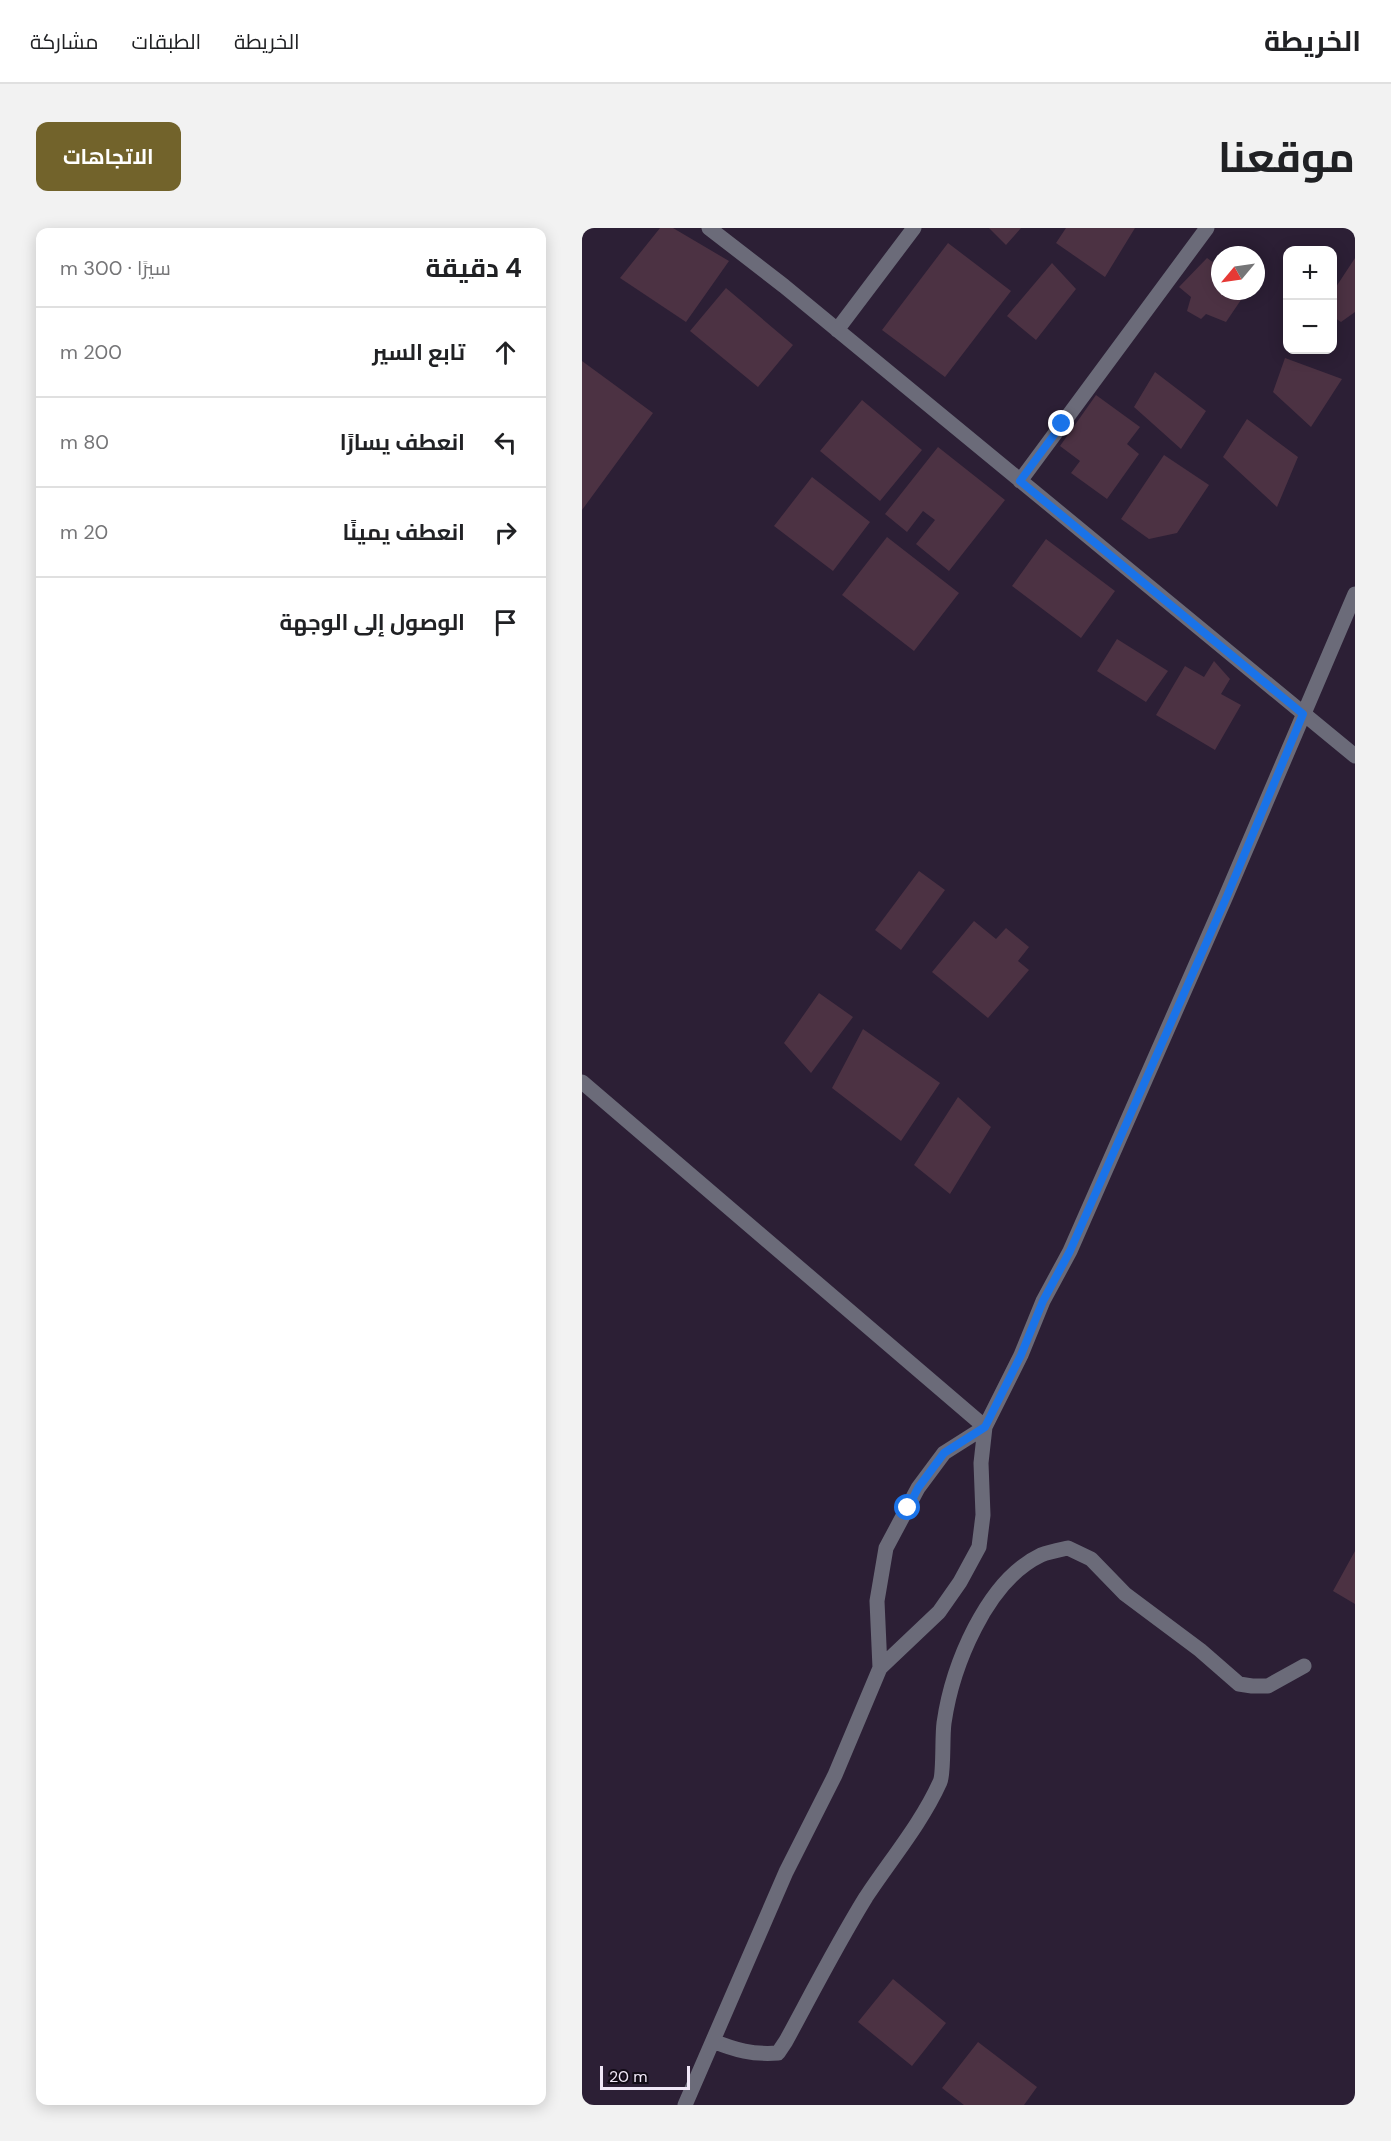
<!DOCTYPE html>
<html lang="ar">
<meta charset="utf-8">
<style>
:root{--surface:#fff;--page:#f2f2f2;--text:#202124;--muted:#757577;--line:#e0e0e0;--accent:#72632b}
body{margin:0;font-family:"DM Sans",Cairo,sans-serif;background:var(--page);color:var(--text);direction:rtl}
.controls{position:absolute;right:18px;top:18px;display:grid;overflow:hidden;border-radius:12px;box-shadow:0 3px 15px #0003}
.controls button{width:54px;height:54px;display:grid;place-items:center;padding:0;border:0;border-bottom:2px solid var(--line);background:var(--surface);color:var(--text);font:30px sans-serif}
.compass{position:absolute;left:629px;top:18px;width:54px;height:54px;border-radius:50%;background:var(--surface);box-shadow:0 3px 15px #0003;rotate:241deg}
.scale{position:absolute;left:18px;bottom:15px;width:90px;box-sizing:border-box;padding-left:6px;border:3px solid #f0e7f7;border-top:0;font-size:16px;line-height:21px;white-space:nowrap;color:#f0e7f7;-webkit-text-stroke:4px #120b16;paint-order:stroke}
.stop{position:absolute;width:18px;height:18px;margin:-14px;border:4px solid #1a73e8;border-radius:50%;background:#fff}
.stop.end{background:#1a73e8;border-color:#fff;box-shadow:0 2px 6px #0008}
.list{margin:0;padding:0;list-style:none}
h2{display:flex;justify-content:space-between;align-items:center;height:78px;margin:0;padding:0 24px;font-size:26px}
h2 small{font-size:20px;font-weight:400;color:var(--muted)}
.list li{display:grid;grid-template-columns:39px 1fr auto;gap:18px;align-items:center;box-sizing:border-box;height:90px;padding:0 24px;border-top:2px solid var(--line)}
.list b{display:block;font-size:22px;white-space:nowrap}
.list em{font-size:20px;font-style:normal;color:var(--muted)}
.icon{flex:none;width:33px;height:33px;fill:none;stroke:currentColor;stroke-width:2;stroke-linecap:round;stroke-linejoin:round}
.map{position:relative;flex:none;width:773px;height:1877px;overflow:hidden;direction:ltr;border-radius:12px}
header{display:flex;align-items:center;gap:36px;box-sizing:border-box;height:84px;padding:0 30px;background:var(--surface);border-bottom:2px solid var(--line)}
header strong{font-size:28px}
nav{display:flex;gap:33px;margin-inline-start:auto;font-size:21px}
.intro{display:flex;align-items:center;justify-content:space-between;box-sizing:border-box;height:144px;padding:0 36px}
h1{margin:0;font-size:42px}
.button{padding:15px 27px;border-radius:12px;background:var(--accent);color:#fff;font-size:21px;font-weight:700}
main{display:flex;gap:36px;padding:0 36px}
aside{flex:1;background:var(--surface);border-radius:12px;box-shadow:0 3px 15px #0003}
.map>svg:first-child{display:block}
.building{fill:#4c3243}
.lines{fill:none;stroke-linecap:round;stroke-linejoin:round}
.street{stroke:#6b6b79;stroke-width:15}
.route{stroke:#1a73e8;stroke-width:8}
</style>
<header>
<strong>الخريطة</strong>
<nav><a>الخريطة</a><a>الطبقات</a><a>مشاركة</a></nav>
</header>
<div class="intro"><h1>موقعنا</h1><a class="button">الاتجاهات</a></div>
<main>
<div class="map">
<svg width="773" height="1877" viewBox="0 0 773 1877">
<rect width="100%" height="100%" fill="#2c1f35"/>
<!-- building -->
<path class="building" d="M78,0H91L147,33L104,94L38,50Z
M407,0H439L424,17Z
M484,0H553L523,49L474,15Z
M366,15L429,63L363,149L300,102Z
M625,30L638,39V63H665L644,94L624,86L619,91L605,83L609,69L597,59Z
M773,30V84L759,94L750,88V65Z
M470,35L494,61L454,112L425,88Z
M144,60L211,117L176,159L108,103Z
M703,130L760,151L729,199L691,164Z
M0,133L71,185L0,282Z
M573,144L624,183L599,221L552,179Z
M514,167L558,199L545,216L557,226L525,271L489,245L498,233L478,218Z
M280,172L340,222L298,273L238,223Z
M665,191L716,229L695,279L641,229Z
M356,219L423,272L367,343L334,316L353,292L341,283L325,304L303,286Z
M582,227L627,257L595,305L567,311L539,291Z
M230,249L288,294L251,343L192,298Z
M305,309L377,365L332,423L260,367Z
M464,311L533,363L499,410L430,358Z
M535,411L586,443L564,474L515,443Z
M632,433L648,451L639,466L659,477L633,522L574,487L603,438L622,449Z
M337,643L363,662L319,722L293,702Z
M392,693L414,711L424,700L447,719L436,733L447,742L406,790L350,744Z
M237,765L271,789L229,845L202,815Z
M281,801L358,855L319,913L250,860Z
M376,869L409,899L368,966L332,937Z
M773,1323V1376L751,1363Z
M311,1751L364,1795L330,1838L276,1794Z
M396,1814L455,1859L442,1877H382L360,1860Z"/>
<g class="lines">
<!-- street -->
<path class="street" d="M127,0L202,58L773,528
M255,102L332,0
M438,253L625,0
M0,854L403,1199
M298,1440L295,1373L304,1320L336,1260L362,1225L403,1199
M131,1813C153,1822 171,1827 196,1825L204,1813C230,1765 255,1716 284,1669C309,1631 339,1596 358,1554C362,1546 360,1509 362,1495C370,1439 404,1353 459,1327C467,1324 477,1322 486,1320L509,1331L543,1366L618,1422L657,1456L670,1458H686L722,1438
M103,1877L204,1644L253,1547L298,1440L357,1384L378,1354L397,1319L401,1287L399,1235L403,1199L439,1127L461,1073L488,1023L644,668L773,366"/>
</g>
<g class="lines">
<!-- route -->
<path class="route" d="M326,1280L336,1260L362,1225L403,1199L439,1127L461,1073L488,1023L645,668L721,486L438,253L480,196"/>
</g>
</svg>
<div class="controls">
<button>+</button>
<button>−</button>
</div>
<svg class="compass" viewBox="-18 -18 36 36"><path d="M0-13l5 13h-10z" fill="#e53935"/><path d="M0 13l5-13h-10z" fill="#757577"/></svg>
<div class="scale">20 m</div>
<div class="stop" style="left:326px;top:1280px"></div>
<div class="stop end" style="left:480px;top:196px"></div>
</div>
<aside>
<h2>4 دقيقة<small>سيرًا · 300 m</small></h2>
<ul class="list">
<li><svg class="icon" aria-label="ahead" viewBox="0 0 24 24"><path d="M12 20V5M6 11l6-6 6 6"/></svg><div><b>تابع السير</b></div><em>200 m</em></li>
<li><svg class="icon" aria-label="left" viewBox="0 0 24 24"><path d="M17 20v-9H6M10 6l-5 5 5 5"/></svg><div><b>انعطف يسارًا</b></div><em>80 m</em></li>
<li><svg class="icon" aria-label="right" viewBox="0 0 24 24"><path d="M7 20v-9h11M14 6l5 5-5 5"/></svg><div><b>انعطف يمينًا</b></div><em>20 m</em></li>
<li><svg class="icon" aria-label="arrive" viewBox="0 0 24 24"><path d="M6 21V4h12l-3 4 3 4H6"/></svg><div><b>الوصول إلى الوجهة</b></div></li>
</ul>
</aside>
</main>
